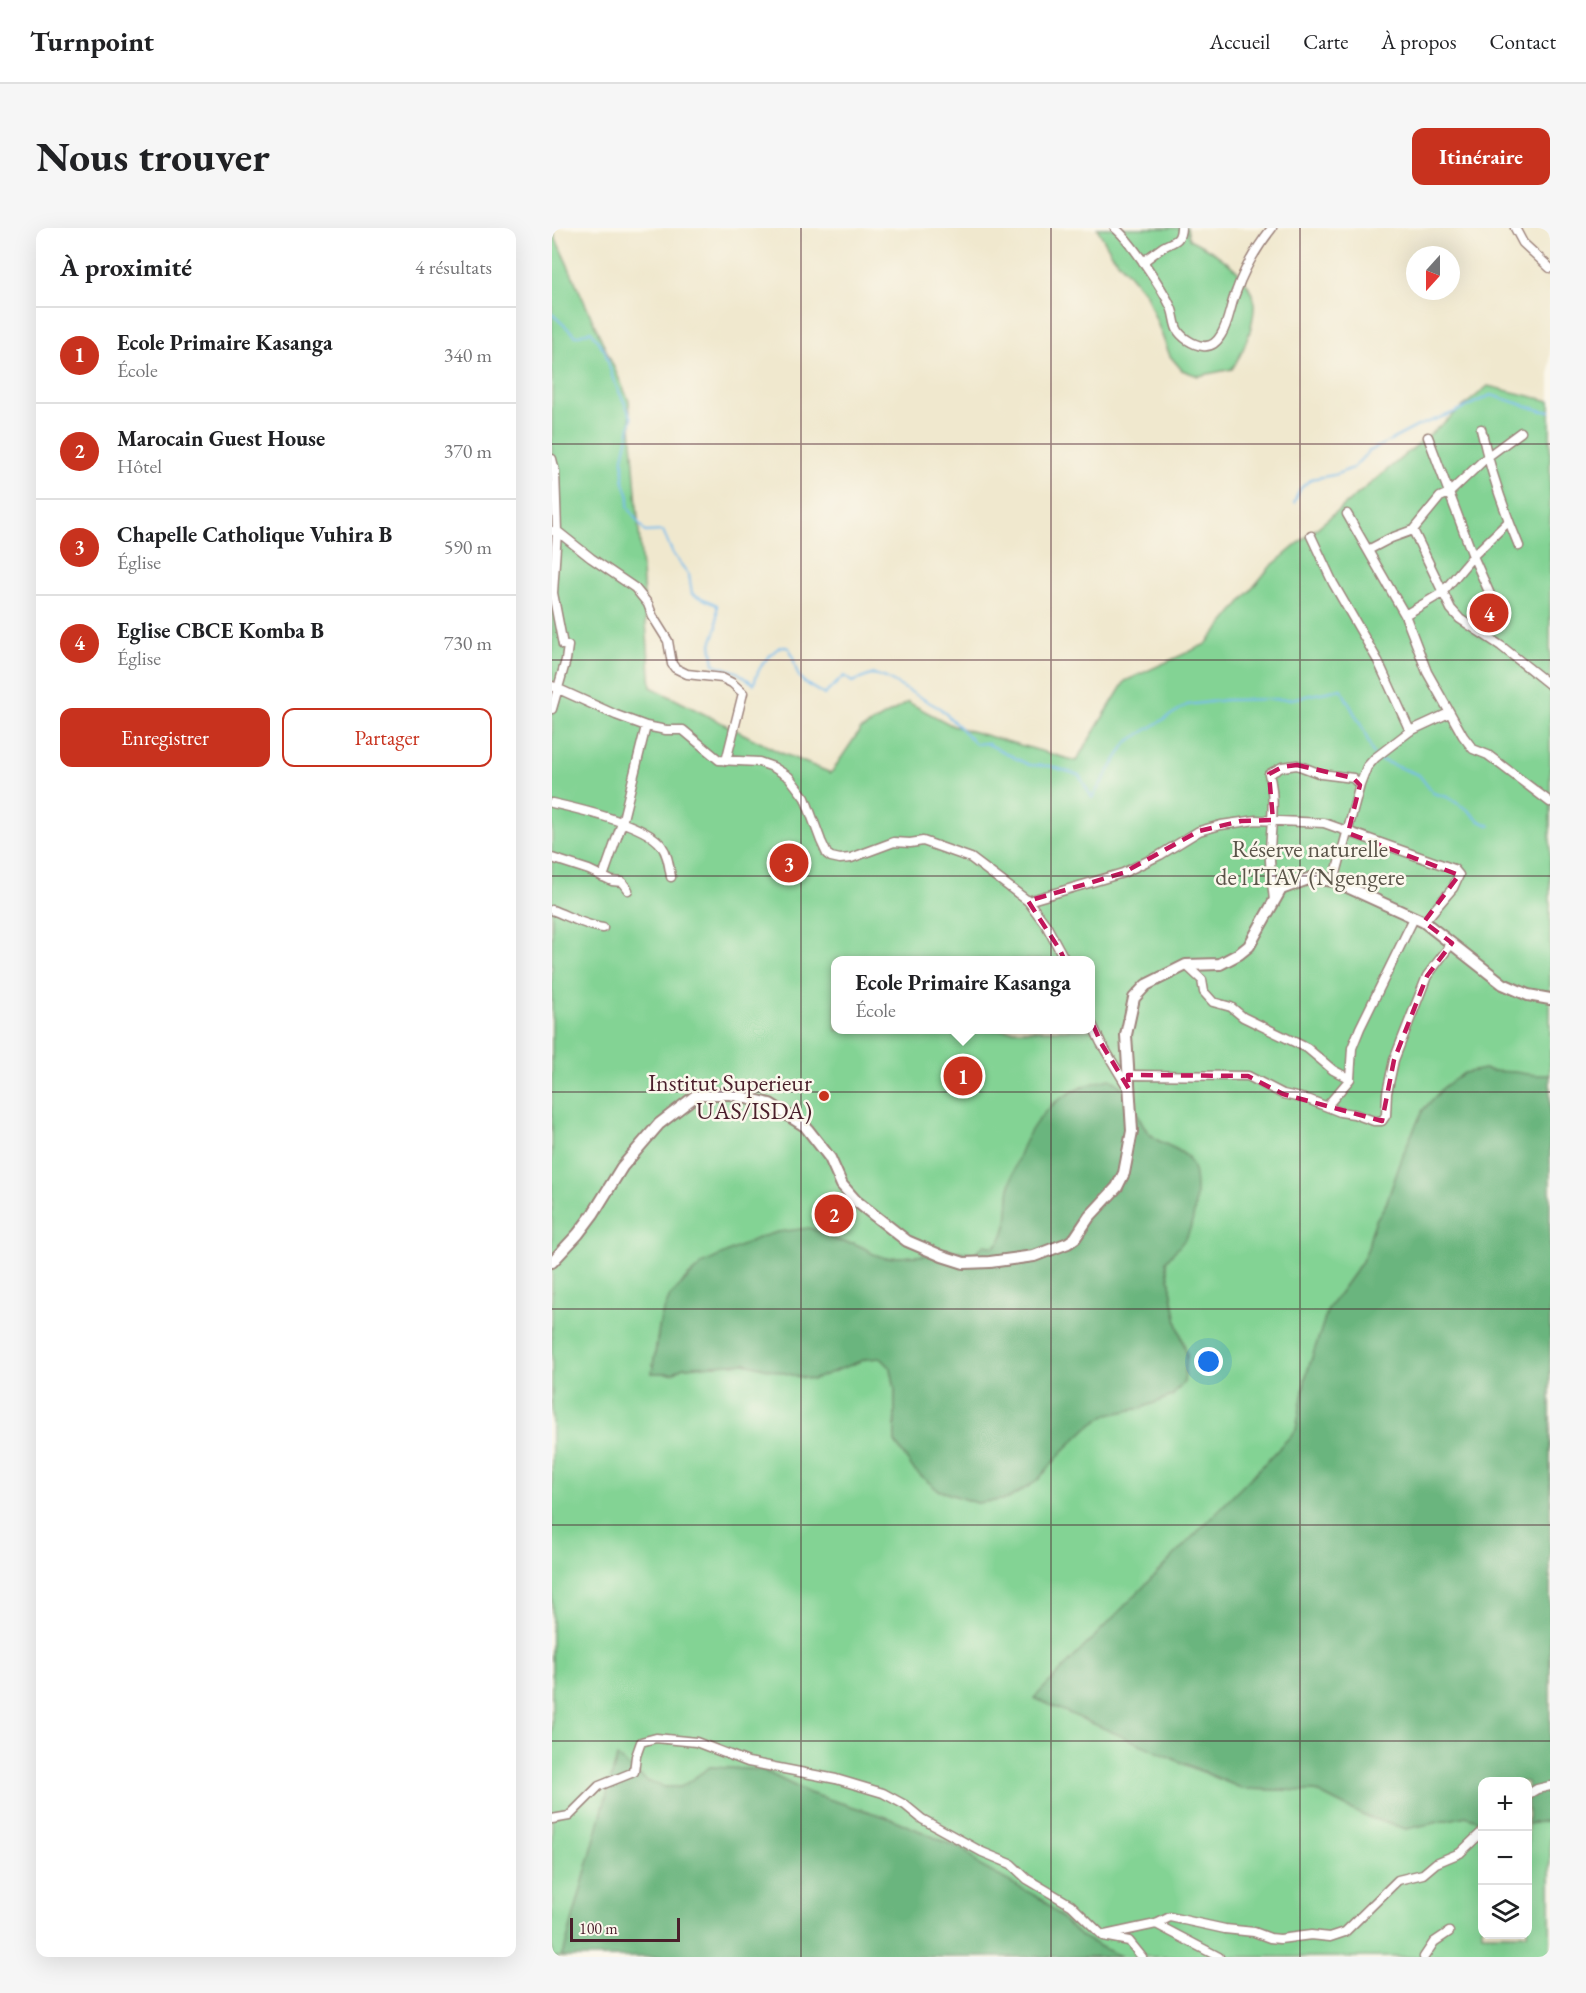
<!DOCTYPE html>
<html lang="fr">
<meta charset="utf-8">
<style>
:root{--surface:#fff;--page:#f6f6f6;--text:#202124;--muted:#757577;--line:#e0e0e0;--accent:#c8321e}
body{margin:0;font-family:"EB Garamond",serif;background:var(--page);color:var(--text)}
.controls{position:absolute;right:18px;bottom:18px;display:grid;overflow:hidden;border-radius:12px;box-shadow:0 6px 24px #0002}
.controls button{width:54px;height:54px;display:grid;place-items:center;padding:0;border:0;border-bottom:2px solid var(--line);background:var(--surface);color:var(--text);font:30px sans-serif}
.compass{position:absolute;left:854px;top:18px;width:54px;height:54px;border-radius:50%;background:var(--surface);box-shadow:0 6px 24px #0002;rotate:201deg}
.scale{position:absolute;left:18px;bottom:15px;width:110px;box-sizing:border-box;padding-left:6px;border:3px solid #4a1f2b;border-top:0;font-size:16px;line-height:21px;white-space:nowrap;color:#4a1f2b;-webkit-text-stroke:4px #fbf7ec;paint-order:stroke}
.you{position:absolute;left:657px;top:1134px;width:21px;height:21px;margin:-15px;border:4px solid #fff;border-radius:50%;background:#1a73e8;box-shadow:0 0 0 9px #1a73e833}
.badge{display:grid;place-items:center;width:39px;height:39px;border-radius:50%;background:var(--accent);color:#fff;font-size:20px;font-weight:700}
.pin{position:absolute;translate:-50% -50%;border:3px solid #fff;box-shadow:0 2px 6px #0006}
.popup{position:absolute;left:279px;top:728px;width:264px;height:78px;box-sizing:border-box;display:grid;place-content:center;border-radius:12px;background:var(--surface);filter:drop-shadow(0 2px 4px #0005);font-size:20px;white-space:nowrap;color:var(--muted)}
.popup b{font-size:22px;color:var(--text)}
.popup::after{content:'';position:absolute;left:50%;top:100%;margin-left:-12px;border:12px solid transparent;border-top-color:var(--surface)}
.list{margin:0;padding:0;list-style:none}
h2{display:flex;justify-content:space-between;align-items:center;height:78px;margin:0;padding:0 24px;font-size:26px}
h2 small{font-size:20px;font-weight:400;color:var(--muted)}
.list li{display:grid;grid-template-columns:39px 1fr auto;gap:18px;align-items:center;box-sizing:border-box;height:96px;padding:0 24px;border-top:2px solid var(--line)}
.list b{display:block;font-size:22px;white-space:nowrap}
.list p{margin:0;font-size:20px;white-space:nowrap;color:var(--muted)}
.list em{font-size:20px;font-style:normal;color:var(--muted)}
.actions{display:flex;gap:12px;padding:18px 24px}
.actions a{flex:1;padding:14px 0;border:2px solid var(--accent);border-radius:12px;text-align:center;font-size:21px;color:var(--accent)}
.actions .main{background:var(--accent);color:#fff}
.icon{flex:none;width:33px;height:33px;fill:none;stroke:currentColor;stroke-width:2;stroke-linecap:round;stroke-linejoin:round}
.map{position:relative;flex:none;width:998px;height:1729px;overflow:hidden;border-radius:12px}
header{display:flex;align-items:center;gap:36px;box-sizing:border-box;height:84px;padding:0 30px;background:var(--surface);border-bottom:2px solid var(--line)}
header strong{font-size:28px}
nav{display:flex;gap:33px;margin-inline-start:auto;font-size:21px}
.intro{display:flex;align-items:center;justify-content:space-between;box-sizing:border-box;height:144px;padding:0 36px}
h1{margin:0;font-size:42px}
.button{padding:15px 27px;border-radius:12px;background:var(--accent);color:#fff;font-size:21px;font-weight:700}
main{display:flex;gap:36px;padding:0 36px}
aside{flex:1;background:var(--surface);border-radius:12px;box-shadow:0 6px 24px #0002}
.map>svg:first-child{display:block}
.green{fill:#83d394;stroke:#667960;stroke-width:1.5;fill-rule:evenodd}
.forest{fill:#6ab57e;stroke:#5a6a54;stroke-width:1.5}
.lines{fill:none;stroke-linecap:round;stroke-linejoin:round}
.stream{stroke:#77bcee;stroke-width:2}
.minor-casing{stroke:#9d847c;stroke-width:11}
.tertiary-casing{stroke:#9d847c;stroke-width:14}
.minor{stroke:#fff;stroke-width:8}
.tertiary{stroke:#fff;stroke-width:10}
.marked{fill:none;stroke:#c2185b;stroke-width:4.5;stroke-dasharray:12 8;stroke-linejoin:round}
.grid{fill:none;stroke:#4a1f2b;stroke-width:1.5;stroke-opacity:0.55}
.poi-dot{fill:#c8321e;stroke:#fbf7ec;stroke-width:2}
.labels{text-anchor:middle;dominant-baseline:central;stroke-width:5;stroke-linejoin:round;paint-order:stroke}
.park-label{font-size:24px;fill:#5b554a;stroke:#fbf7ec}
.poi-label{font-size:24px;fill:#4a1f2b;stroke:#fbf7ec;text-anchor:end}
</style>
<header>
<strong>Turnpoint</strong>
<nav><a>Accueil</a><a>Carte</a><a>À propos</a><a>Contact</a></nav>
</header>
<div class="intro"><h1>Nous trouver</h1><a class="button">Itinéraire</a></div>
<main>
<aside>
<h2>À proximité<small>4 résultats</small></h2>
<ul class="list">
<li><span class="badge">1</span><div><b>Ecole Primaire Kasanga</b><p>École</p></div><em>340 m</em></li>
<li><span class="badge">2</span><div><b>Marocain Guest House</b><p>Hôtel</p></div><em>370 m</em></li>
<li><span class="badge">3</span><div><b>Chapelle Catholique Vuhira B</b><p>Église</p></div><em>590 m</em></li>
<li><span class="badge">4</span><div><b>Eglise CBCE Komba B</b><p>Église</p></div><em>730 m</em></li>
</ul>
<div class="actions"><a class="main">Enregistrer</a><a>Partager</a></div>
</aside>
<div class="map">
<svg width="998" height="1729" viewBox="0 0 998 1729">
<rect width="100%" height="100%" fill="#fbf7ec"/>
<filter id="ink" filterUnits="userSpaceOnUse"><feTurbulence type="fractalNoise" baseFrequency=".0167" numOctaves="2"/><feDisplacementMap in="SourceGraphic" scale="12" xChannelSelector="R" yChannelSelector="G"/><feConvolveMatrix kernelMatrix="1 2 1 2 8 2 1 2 1" color-interpolation-filters="sRGB"/></filter>
<filter id="wash" filterUnits="userSpaceOnUse"><feTurbulence type="fractalNoise" baseFrequency=".008" numOctaves="4" result="noise"/><feDisplacementMap in="SourceGraphic" scale="24" xChannelSelector="R" yChannelSelector="G"/><feGaussianBlur stdDeviation="1.35" result="paint"/><feColorMatrix in="noise" values="0 0 0 0 0 0 0 0 0 0 0 0 0 0 0 0 0 1.4 0 .05"/><feComposite in="paint" operator="in"/></filter>
<g filter="url(#wash)">
<rect width="100%" height="100%" fill="#f0e8ce"/>
<!-- green -->
<path class="green" d="M545,0H635L637,11C662,23 698,45 702,75C703,84 700,94 698,103C693,117 689,128 680,141L646,148L630,142L618,128L594,66L560,26Z
M0,2L77,173L99,459L227,524L279,545L308,502L356,474L401,498L524,533L573,453L654,416L718,339L936,158L998,173V847L979,848L961,844L945,845L932,841L892,859L871,882L854,919L834,976L824,992L819,1006L816,1020L809,1035L776,1081L754,1148L744,1202L722,1227L579,1511L636,1538L691,1561L763,1563L810,1587L854,1601L914,1588L930,1594V1706H975L976,1596L998,1592V1729H568L528,1708L491,1672L428,1638L414,1623L340,1591L257,1565L210,1542L158,1539L129,1559H111L95,1553L65,1530L13,1720L9,1729H0ZM284,732H538V802H284ZM531,858L585,885L595,903L610,916L624,921L636,929L641,943L643,960L634,1008L614,1033L625,1095L635,1126L632,1154L620,1168L589,1180L554,1187L535,1200L513,1221L485,1253L456,1271L424,1275L386,1262L343,1214V1161L339,1140L329,1130L314,1131L260,1152L193,1135L131,1139L121,1145H100C103,1129 105,1100 111,1086C135,1021 211,1015 269,1004L279,1010L290,1014L301,1015L312,1020L321,1026L333,1030L380,1027L395,1022L422,1025L433,1017L442,1019L450,1012L456,990L458,957L501,875Z"/>
<!-- forest -->
<path class="forest" d="M932,841C942,844 951,843 962,844C977,846 983,848 998,847V1592L976,1596L975,1554H930V1594L914,1588L854,1601L810,1587L763,1563L691,1561L482,1470L721,1227L744,1202L754,1148L776,1081L809,1035L816,1020L819,1006L824,992L834,976L854,919L871,882L892,859L912,845Z
M558,851C581,862 580,885 595,903C605,916 622,917 634,928C650,942 644,990 635,1008C630,1017 620,1025 614,1033L625,1095L635,1126L632,1154L620,1168L589,1180L554,1187L535,1200L513,1221L485,1253L456,1271L424,1275L386,1262L362,1242L343,1214V1161L339,1140L329,1130L314,1131L260,1152L193,1135L131,1139L121,1145H100L109,1089L118,1068L150,1036L208,1009L226,1004L257,1000L269,1004L279,1010L290,1014L301,1015L312,1020L321,1026L333,1030L379,1027L395,1022L422,1025L433,1017L442,1019C459,1005 455,980 458,959C459,951 462,944 464,936C479,888 508,861 558,851Z
M65,1529L95,1553L111,1559H129L158,1539L210,1542L257,1565L340,1591L414,1623L428,1638L491,1672L528,1708L568,1729H9L13,1720Z"/>
<g class="lines">
<!-- stream -->
<path class="stream" d="M0,86L24,108L39,103L53,123L61,151L80,190L71,230V252L77,269L76,279L93,304L111,303L121,326L137,347L140,366L165,377V399L159,416L162,436L185,444L202,456C206,439 214,429 229,418L237,420C242,428 242,436 245,444C249,456 263,460 272,467L292,448L300,454L322,446L334,450L389,481L424,516L434,515L477,537L498,538L527,547L540,570
M742,275L748,261L759,251L782,247L801,240L816,224L866,198L903,184L939,167L991,183H998
M826,531L867,547L881,565L895,569L916,582L926,592L938,598
M540,570L575,514L635,477L673,472L739,471L789,461L812,503L822,528"/>
</g>
</g>
<g filter="url(#ink)">
<g class="lines">
<!-- minor casing -->
<g class="minor-casing">
<path id="minor" d="M563,0C579,13 610,60 619,79C622,85 622,94 625,101C629,109 641,117 651,118C659,119 665,114 669,107C677,94 678,78 684,64C692,41 705,19 720,0
M963,0L971,15L998,40
M591,34C597,29 604,24 611,19C621,13 628,15 629,0
M929,201C938,241 951,280 967,318
M876,209L921,328L941,373
M0,231L3,243L5,303L1,365L11,417L16,418L14,432L0,481
M795,286L853,387L875,444L911,508L921,521L936,527L998,574
M861,302L899,381L908,391L949,418L998,457
M0,303H5L39,330L83,360L96,376L101,389L116,413L120,436L123,440L135,446L170,450L180,455L191,465L174,533
M759,308L781,355L826,433L858,503
M816,322L839,310L861,302L888,269L897,265L935,229L969,204
M853,387L890,365L921,328L956,294
M0,458L64,487L94,498L114,502H131L167,532L207,534L221,539L237,549L253,570L269,613L275,626L279,629L288,631L299,630L342,614L358,615L371,613L419,630L476,673L494,697L513,732
M0,575C27,581 93,596 109,617C116,626 117,638 119,649
M0,630L37,642L60,653L70,654L76,662
M51,649L70,595L94,498
M782,653L808,557L815,539L823,530L858,503L897,485
M476,673L571,645L608,627L647,603L669,597L704,592L772,595L902,641L907,647L901,660L872,694
M722,674C721,657 717,639 718,622C719,596 724,571 717,546L730,539L745,537L769,546L801,550L808,557
M0,682C16,688 34,698 51,700
M634,737L650,752L652,764L661,774L679,779L691,789L755,820L781,842L798,851
M538,792L549,815L576,860
M576,847L696,848L731,866L758,872L788,884L802,886L822,893H830L834,887L835,865L842,832L875,748L900,715
M775,878L798,851L800,820L808,800L862,690
M975,1567L985,1561L998,1558
M0,1591L17,1588L47,1558L82,1544L84,1528L89,1514L104,1510L144,1514L196,1534L284,1551L331,1565L353,1577L370,1591L430,1624L459,1636L475,1651L519,1677L551,1708L577,1713L590,1729
M604,1696L667,1729
M553,1707L604,1696L618,1689L673,1701L702,1704L718,1710L728,1711L759,1707L778,1709L793,1704L846,1652L871,1646L884,1635L908,1625L930,1604
M872,1729L882,1714L897,1704"/>
</g>
<!-- tertiary casing -->
<g class="tertiary-casing">
<path id="tertiary" d="M0,1034L26,1006L41,986L70,939L107,896L146,866H178L218,876L253,898L278,930L290,957L304,973L355,1013L390,1028L412,1035L438,1034L482,1028L516,1015L523,1010L537,989L565,959L572,945L580,903L574,807L582,770L594,757L634,737L668,736L687,726L697,718L729,661L759,650L782,653L872,694L951,756L976,767L998,771"/>
</g>
<!-- minor -->
<use href="#minor" class="minor"/>
<!-- tertiary -->
<use href="#tertiary" class="tertiary"/>
</g>
</g>
<!-- marked area -->
<path class="marked" d="M745,537L801,550L808,557L796,605L907,647L872,694L900,715L875,748L842,832L830,893L731,866L696,848L576,847L577,861L549,815L508,722L476,673L571,645L647,603L689,593L721,592L717,546L730,539Z"/>
<!-- grid -->
<path class="grid" d="M249,0V1729M499,0V1729M748,0V1729M0,216H998M0,432H998M0,648H998M0,864H998M0,1081H998M0,1297H998M0,1513H998"/>
<!-- markers -->
<circle class="poi-dot" cx="272" cy="868" r="6"/>
<g class="labels">
<!-- park labels -->
<g class="park-label">
<text x="758" y="620">Réserve naturelle<tspan x="758" dy="28">de l'ITAV (Ngengere</tspan></text>
</g>
<!-- poi labels -->
<g class="poi-label">
<text x="260" y="854">Institut Superieur<tspan x="260" dy="28">UAS/ISDA)</tspan></text>
</g>
</g>
</svg>
<div class="controls">
<button>+</button>
<button>−</button>
<button><svg class="icon" aria-label="layers" viewBox="0 0 24 24"><path d="M12 4l9 5-9 5-9-5zM3 14l9 5 9-5"/></svg></button>
</div>
<svg class="compass" viewBox="-18 -18 36 36"><path d="M0-13l5 13h-10z" fill="#e53935"/><path d="M0 13l5-13h-10z" fill="#757577"/></svg>
<div class="scale">100 m</div>
<div class="you"></div>
<div class="pin badge" style="left:411px;top:848px">1</div>
<div class="popup"><b>Ecole Primaire Kasanga</b>École</div>
<div class="pin badge" style="left:282px;top:986px">2</div>
<div class="pin badge" style="left:237px;top:635px">3</div>
<div class="pin badge" style="left:937px;top:385px">4</div>
</div>
</main>
